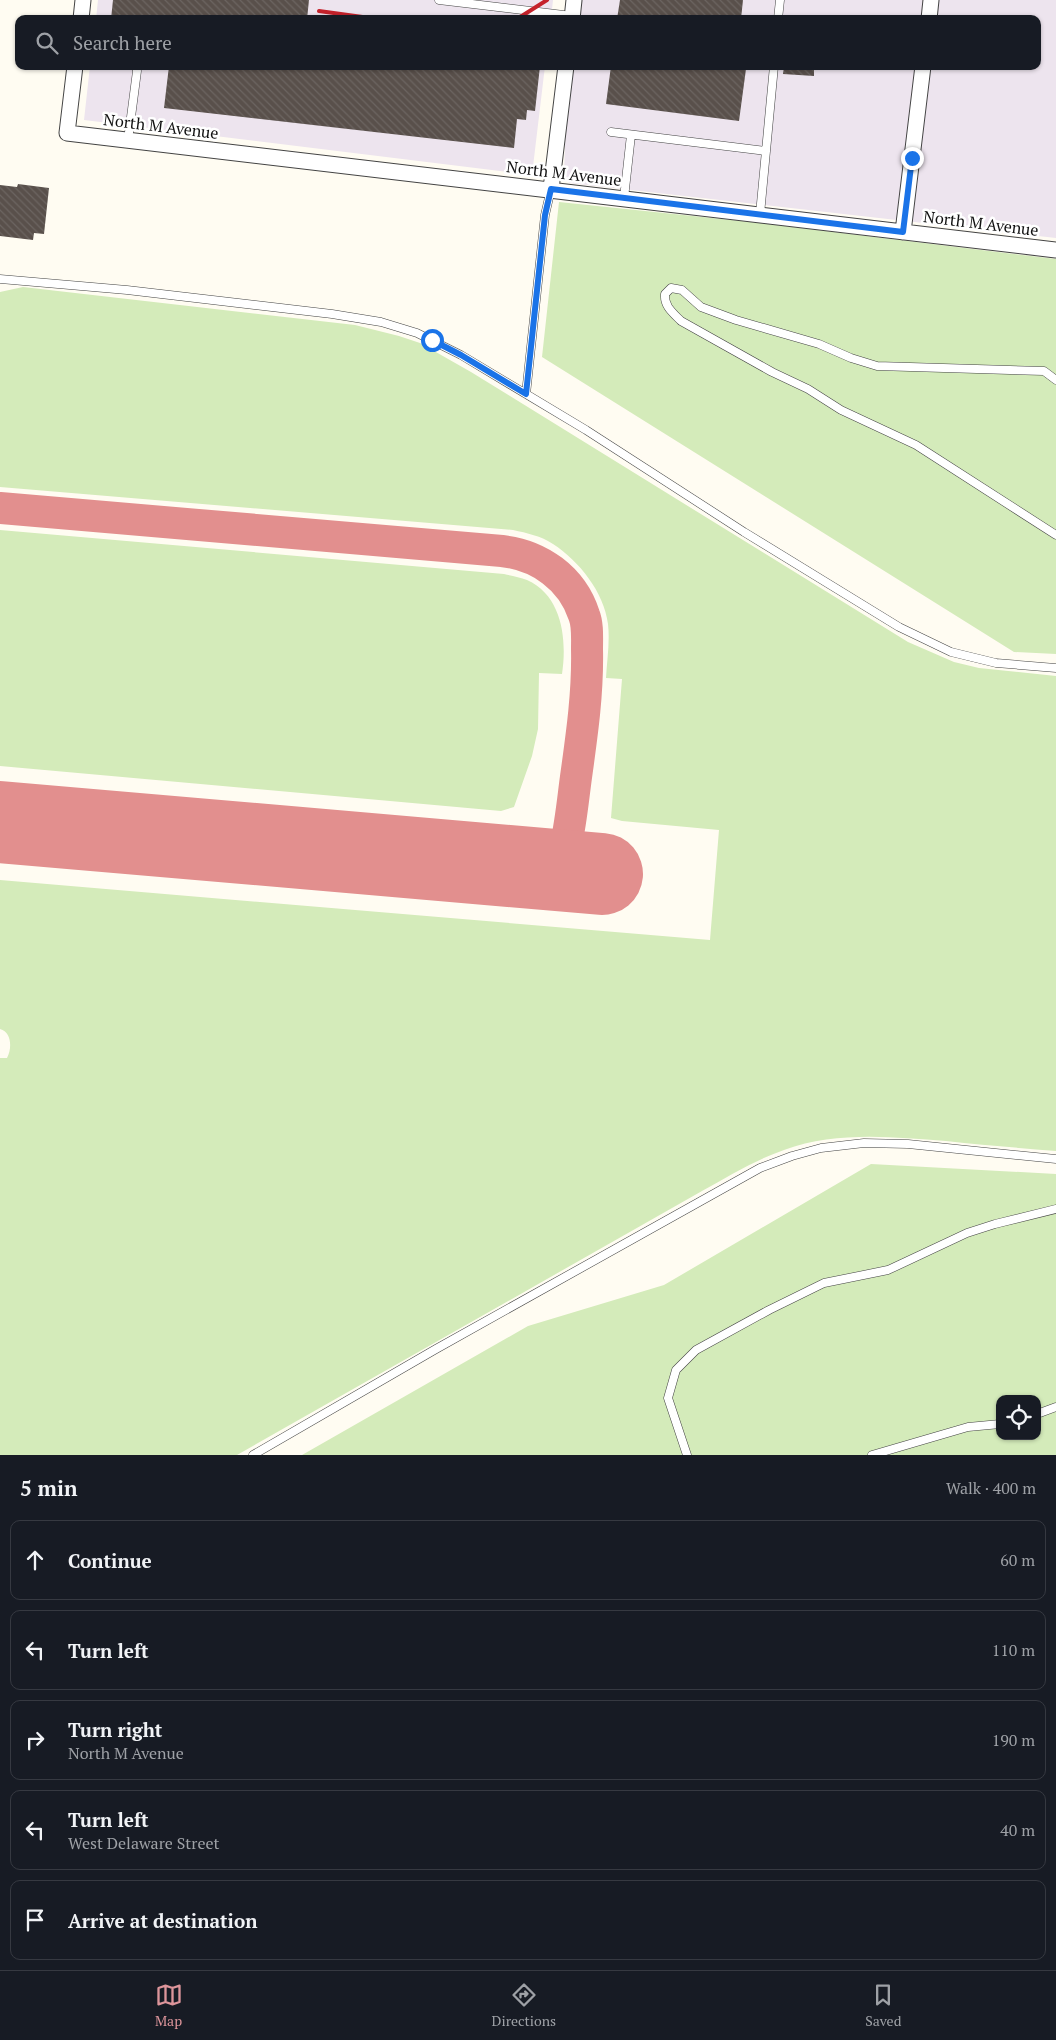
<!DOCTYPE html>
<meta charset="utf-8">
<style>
:root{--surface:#171b24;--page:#242831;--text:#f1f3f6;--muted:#9ea1a6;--line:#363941;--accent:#dd959b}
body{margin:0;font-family:"PT Serif",serif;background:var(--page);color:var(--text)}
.controls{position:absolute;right:15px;bottom:15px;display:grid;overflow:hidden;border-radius:10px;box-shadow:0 1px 4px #0004}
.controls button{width:45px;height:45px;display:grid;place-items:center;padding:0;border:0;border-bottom:1px solid var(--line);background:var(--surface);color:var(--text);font:25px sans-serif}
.stop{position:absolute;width:15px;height:15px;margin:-11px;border:4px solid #1a73e8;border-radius:50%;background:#fff}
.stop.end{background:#1a73e8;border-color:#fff;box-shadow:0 1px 5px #0008}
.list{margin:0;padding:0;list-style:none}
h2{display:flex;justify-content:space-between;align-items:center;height:65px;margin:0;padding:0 20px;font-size:21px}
h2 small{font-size:16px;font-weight:400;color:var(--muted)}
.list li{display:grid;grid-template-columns:32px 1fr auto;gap:15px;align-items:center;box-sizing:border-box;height:80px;margin:0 10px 10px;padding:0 10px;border:1px solid var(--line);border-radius:10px}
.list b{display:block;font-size:19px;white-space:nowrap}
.list p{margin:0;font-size:16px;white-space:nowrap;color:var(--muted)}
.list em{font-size:16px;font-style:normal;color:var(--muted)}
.icon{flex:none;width:28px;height:28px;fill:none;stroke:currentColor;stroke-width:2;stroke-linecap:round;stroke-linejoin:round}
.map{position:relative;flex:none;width:1056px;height:1455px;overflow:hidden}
.search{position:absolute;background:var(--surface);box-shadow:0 1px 4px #0004;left:15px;right:15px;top:15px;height:55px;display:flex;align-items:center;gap:12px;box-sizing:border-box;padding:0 18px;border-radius:10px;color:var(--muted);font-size:19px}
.sheet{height:515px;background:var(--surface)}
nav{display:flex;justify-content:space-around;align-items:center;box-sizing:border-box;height:70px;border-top:1px solid var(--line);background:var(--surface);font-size:14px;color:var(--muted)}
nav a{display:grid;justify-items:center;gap:2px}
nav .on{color:var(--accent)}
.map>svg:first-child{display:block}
.industrial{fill:#ede4ee}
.grass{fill:#d4ebba;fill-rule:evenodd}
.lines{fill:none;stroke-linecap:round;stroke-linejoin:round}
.taxiway{stroke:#e28f8e;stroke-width:32}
.runway{stroke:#e28f8e;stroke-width:82}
.building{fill:url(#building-back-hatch)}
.service-casing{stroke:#434343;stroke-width:9}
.minor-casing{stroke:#434343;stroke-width:17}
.service{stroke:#fff;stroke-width:8}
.minor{stroke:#fff;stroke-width:15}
.rail{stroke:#c5222b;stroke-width:4}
.route{stroke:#1a73e8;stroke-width:6}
.labels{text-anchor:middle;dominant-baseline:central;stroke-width:5;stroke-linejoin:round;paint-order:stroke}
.street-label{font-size:16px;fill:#101010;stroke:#fff}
</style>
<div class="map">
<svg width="1056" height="1455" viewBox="0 0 1056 1455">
<defs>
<pattern id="building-back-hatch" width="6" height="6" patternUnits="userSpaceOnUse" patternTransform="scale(1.25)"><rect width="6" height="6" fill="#59504b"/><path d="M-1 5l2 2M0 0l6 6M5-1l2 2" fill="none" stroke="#6c6561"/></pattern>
</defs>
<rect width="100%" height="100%" fill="#fffcf2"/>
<!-- industrial -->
<path class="industrial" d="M98,0H553L551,19H96Z
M571,0H1056V238L569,183L564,173L568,66H1037V19H570Z
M90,66H545L532,175L84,120Z"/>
<!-- grass -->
<path class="grass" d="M559,202L760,223L1056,259V654L1014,652L542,357Z
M23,287L355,325L399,336L420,343L471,372L908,642L954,662L979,668L1056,676V1151C1019,1148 983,1145 946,1141C891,1137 836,1131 784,1150C755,1160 729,1176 702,1191L237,1455H0V1058H7C12,1049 12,1032 0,1029V880L710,940L719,830L622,821L611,818L622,679L606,678C607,660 610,642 608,624C604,592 579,561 553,544C541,536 527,533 513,530L0,487V292Z
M0,530L504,574C512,576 520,577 527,580C563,596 567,641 562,674L539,673L538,729L532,756L514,807L501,811L0,766Z
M871,1164L1056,1174V1455H302L528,1326L664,1285ZM1000,1399H1037V1436H1000Z"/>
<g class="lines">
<!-- taxiway -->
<path class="taxiway" d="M0,508L502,551C539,555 572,578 584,615C588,625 587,638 587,649C588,692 582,734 576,777C573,799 571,822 566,844C559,858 548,864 533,869"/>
<!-- runway -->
<path class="runway" d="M0,822L602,874"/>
</g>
<!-- building -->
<path class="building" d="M113,0H309L307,19H111Z
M620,0H743L741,19H617Z
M169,66H540L535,111L527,110L526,120L517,119L514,148L164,108Z
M611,66H735L746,69L739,121L606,104Z
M784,66H814V76L783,74Z
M18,184L49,188L44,234L34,233L33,240L0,236V185L17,187Z"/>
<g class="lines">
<!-- service casing -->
<g class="service-casing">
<path id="service" d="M439,0L572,16
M778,19L780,0
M611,132L766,151L760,214
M128,140L137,71L136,66
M766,151L774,66
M624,198L631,135
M0,279L127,290L332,314L381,322L417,333L461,355L586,430L744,532L899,627L951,652L996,663L1056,668
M1056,380L1044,371L877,366L851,358L819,344L736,320L701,307L682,290L671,288L665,294C664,306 672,312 681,321L772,372L808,389L841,410L916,445L1056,535
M526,394L545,215L551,189
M1037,1414L1056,1407
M253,1455L436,1349L760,1168L792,1156L821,1148L864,1143L908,1144L1056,1159
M687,1455L668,1398L676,1370L696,1350L769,1310L824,1283L888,1270L967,1233L995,1224L1056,1209
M872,1455L968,1427L1000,1424"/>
</g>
<!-- minor casing -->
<g class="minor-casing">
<path id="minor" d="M81,19L83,0
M572,19L574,0
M929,19L931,0
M75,66L67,133L1056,250
M551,189L566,66
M903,232L923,66"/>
</g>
<!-- service -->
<use href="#service" class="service"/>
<!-- minor -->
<use href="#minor" class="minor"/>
<!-- rail -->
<path class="rail" d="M319,11L377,19
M517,19L547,0"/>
</g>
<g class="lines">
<!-- route -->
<path class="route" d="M432,340L461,355L526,394L545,215L551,189L903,232L912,158"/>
</g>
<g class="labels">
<!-- street labels -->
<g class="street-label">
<text transform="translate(161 126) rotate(7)">North M Avenue</text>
<text transform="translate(564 173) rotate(7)">North M Avenue</text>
<text transform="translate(981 223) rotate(7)">North M Avenue</text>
</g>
</g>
</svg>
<div class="controls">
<button><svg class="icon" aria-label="locate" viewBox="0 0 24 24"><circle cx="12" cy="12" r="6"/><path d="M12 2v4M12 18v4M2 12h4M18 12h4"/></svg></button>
</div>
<div class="stop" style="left:432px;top:340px"></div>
<div class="stop end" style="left:912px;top:158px"></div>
<div class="search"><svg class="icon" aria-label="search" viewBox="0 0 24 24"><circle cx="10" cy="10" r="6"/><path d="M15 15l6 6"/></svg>Search here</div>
</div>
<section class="sheet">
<h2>5 min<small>Walk · 400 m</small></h2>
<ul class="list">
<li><svg class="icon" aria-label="ahead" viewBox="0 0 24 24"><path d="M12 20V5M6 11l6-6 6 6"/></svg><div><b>Continue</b></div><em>60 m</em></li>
<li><svg class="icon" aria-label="left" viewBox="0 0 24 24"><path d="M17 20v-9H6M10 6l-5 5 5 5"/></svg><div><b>Turn left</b></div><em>110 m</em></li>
<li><svg class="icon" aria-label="right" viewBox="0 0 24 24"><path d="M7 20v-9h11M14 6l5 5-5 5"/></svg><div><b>Turn right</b><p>North M Avenue</p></div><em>190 m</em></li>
<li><svg class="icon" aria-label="left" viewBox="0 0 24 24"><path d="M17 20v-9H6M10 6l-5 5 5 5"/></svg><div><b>Turn left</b><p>West Delaware Street</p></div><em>40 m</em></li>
<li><svg class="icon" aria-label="arrive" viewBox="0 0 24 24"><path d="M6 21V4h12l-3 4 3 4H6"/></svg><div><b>Arrive at destination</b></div></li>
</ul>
</section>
<nav>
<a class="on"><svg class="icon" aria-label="map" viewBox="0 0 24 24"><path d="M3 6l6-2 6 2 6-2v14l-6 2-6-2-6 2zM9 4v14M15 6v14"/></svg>Map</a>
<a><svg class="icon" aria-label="directions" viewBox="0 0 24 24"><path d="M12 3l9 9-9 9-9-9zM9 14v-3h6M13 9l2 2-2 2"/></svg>Directions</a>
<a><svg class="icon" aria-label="saved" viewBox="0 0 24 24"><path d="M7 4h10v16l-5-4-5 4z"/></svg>Saved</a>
</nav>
